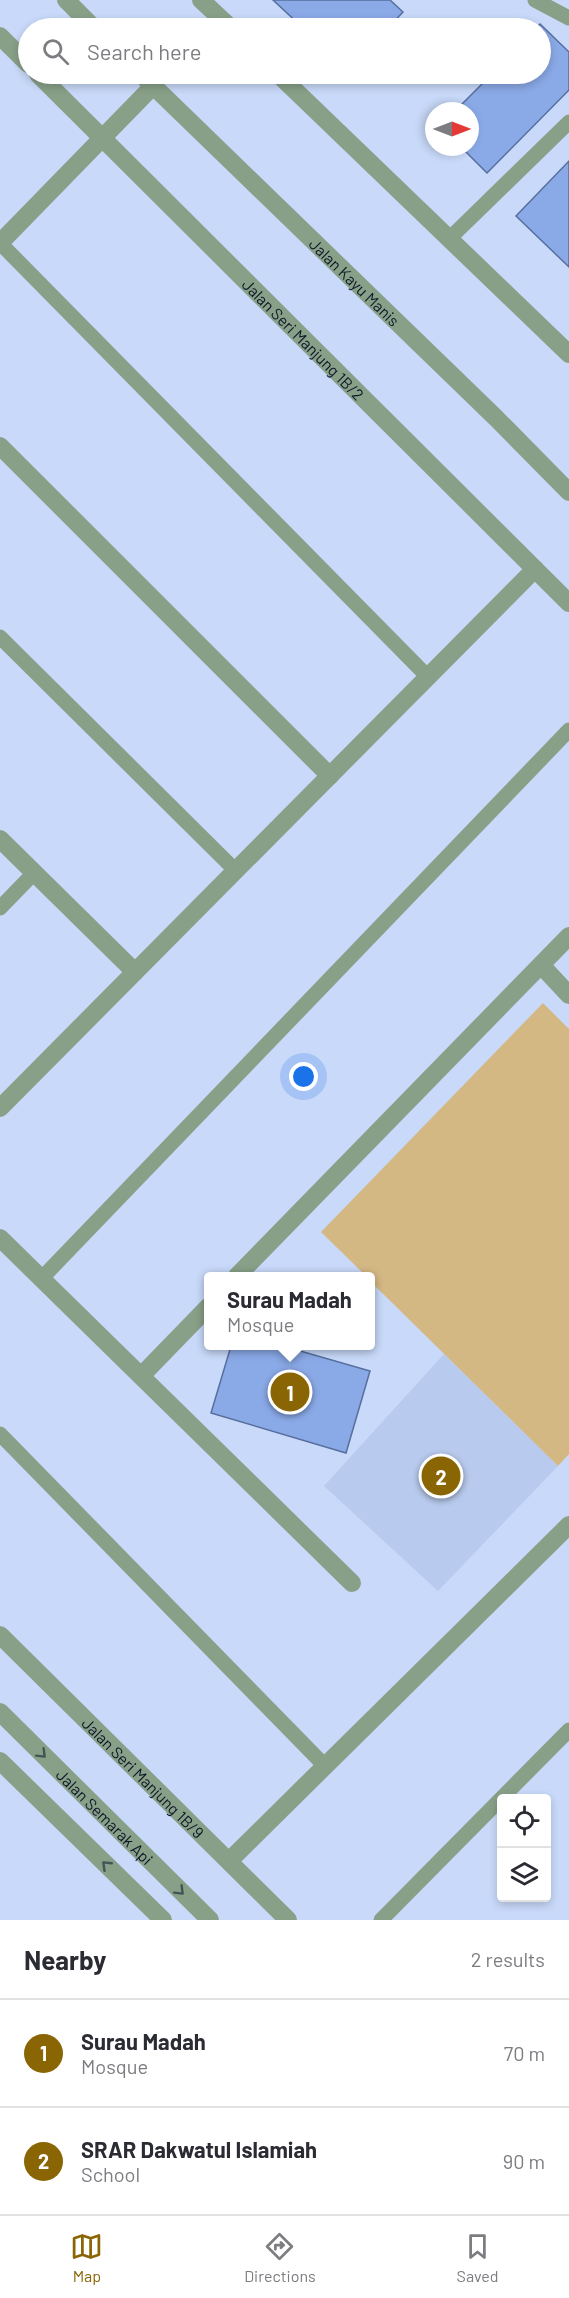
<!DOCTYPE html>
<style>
:root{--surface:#fff;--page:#f2f2f3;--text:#2b2b33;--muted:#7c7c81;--line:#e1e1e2;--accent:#8a6504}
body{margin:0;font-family:Barlow,sans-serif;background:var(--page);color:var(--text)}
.controls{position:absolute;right:18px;bottom:18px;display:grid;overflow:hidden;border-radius:6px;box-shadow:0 3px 9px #0003}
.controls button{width:54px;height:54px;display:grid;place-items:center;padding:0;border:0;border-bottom:2px solid var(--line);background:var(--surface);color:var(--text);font:30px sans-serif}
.compass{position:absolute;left:425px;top:102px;width:54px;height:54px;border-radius:50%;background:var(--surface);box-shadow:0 3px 9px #0003;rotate:90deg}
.you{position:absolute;left:304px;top:1077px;width:21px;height:21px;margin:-15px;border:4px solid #fff;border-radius:50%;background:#1a73e8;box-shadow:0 0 0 9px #1a73e833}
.badge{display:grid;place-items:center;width:39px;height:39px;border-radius:50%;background:var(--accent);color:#fff;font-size:20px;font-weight:700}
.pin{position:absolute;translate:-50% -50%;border:3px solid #fff;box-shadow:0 2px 6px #0006}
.popup{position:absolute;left:204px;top:1272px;width:171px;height:78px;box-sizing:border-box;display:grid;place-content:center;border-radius:6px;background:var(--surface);filter:drop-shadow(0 2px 4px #0005);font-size:20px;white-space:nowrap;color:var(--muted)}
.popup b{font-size:22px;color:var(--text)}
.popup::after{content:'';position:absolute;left:50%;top:100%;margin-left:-12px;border:12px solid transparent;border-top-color:var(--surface)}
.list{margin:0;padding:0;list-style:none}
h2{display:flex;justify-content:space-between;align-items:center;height:78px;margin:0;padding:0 24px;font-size:26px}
h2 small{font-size:20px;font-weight:400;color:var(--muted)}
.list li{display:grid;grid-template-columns:39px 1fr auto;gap:18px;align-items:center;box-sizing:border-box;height:108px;padding:0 24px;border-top:2px solid var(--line)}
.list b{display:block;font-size:22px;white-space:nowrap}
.list p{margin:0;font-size:20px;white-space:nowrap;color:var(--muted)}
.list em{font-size:20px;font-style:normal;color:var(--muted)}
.icon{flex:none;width:33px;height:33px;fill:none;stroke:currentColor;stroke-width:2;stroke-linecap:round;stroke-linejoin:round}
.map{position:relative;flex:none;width:569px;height:1920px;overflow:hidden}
.search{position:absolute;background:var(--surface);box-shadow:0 3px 9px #0003;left:18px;right:18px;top:18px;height:66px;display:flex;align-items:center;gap:15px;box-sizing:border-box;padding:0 21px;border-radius:33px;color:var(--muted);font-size:22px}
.sheet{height:294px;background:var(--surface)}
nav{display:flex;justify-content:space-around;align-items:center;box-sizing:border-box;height:84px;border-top:2px solid var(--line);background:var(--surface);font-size:16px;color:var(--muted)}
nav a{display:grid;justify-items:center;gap:3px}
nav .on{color:var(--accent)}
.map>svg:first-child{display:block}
.built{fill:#b8caed}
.green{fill:#d4b884}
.building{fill:#8aa9e7;stroke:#576f9e;stroke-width:1.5}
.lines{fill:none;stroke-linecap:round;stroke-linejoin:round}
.service{stroke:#89a088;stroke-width:15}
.minor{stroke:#89a088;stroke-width:18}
.tertiary{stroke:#89a088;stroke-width:18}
.oneway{stroke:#455454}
.labels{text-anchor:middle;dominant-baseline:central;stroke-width:4.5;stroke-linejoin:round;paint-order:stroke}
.street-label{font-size:16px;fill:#0d1629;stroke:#c8d9f9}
</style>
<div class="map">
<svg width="569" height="1920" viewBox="0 0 569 1920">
<rect width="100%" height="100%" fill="#c8d9f9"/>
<!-- built -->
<path class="built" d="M444,1354L558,1466L438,1591L324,1486Z"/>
<!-- green -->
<path class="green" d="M543,1003L569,1029V1454L558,1466L371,1282V1276H366L321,1232Z"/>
<!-- building -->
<path class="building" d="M273,0H390L403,12L388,28H303Z
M540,24L569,52V90L487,173L461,147H470V111H455L492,74H540V28H536Z
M569,161V267L516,216Z
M231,1346H283L370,1371L346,1453L211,1413Z"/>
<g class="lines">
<!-- service -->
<path class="service" d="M535,0L569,18
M449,239L569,122
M0,243L428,677
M0,637L236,871
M0,908L34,873
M41,1279L569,730
M0,1434L325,1766
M381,1920L569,1730"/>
<!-- minor -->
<g class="minor">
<path d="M201,0L231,28"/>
<path d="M0,36L28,64"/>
<path id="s1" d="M38,74L569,603"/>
<path d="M278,74L569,354"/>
<path d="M0,243L153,86"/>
<path d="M0,446L330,776"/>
<path d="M0,839L135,972"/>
<path d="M541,965L569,995"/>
<path d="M0,1108L535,569"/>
<path d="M0,1238L352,1583"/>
<path d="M237,1276L569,936"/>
<path d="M141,1376L209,1306"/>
<path id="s2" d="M0,1635L288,1920"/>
<path d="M229,1861L569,1525"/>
</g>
<!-- tertiary -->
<g class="tertiary">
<path d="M66,0L94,28"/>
<path id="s3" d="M141,74L496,418L569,492"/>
<path id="s4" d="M0,1712L210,1920"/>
<path d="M0,1761L163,1920"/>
</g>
</g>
<!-- one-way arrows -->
<defs><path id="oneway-chevron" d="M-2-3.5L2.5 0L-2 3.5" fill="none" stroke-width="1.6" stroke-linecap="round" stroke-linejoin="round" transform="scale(1.5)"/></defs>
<g class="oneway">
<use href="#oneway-chevron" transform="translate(42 1754) rotate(45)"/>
<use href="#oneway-chevron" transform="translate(106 1865) rotate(-136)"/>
<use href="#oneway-chevron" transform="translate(180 1891) rotate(45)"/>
</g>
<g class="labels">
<!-- street labels -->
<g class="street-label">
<text stroke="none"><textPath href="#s3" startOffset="298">Jalan Kayu Manis</textPath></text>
<text stroke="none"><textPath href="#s1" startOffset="375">Jalan Seri Manjung 1B/2</textPath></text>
<text stroke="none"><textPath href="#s2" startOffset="202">Jalan Seri Manjung 1B/9</textPath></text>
<text stroke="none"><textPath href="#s4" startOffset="148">Jalan Semarak Api</textPath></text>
</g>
</g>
</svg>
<div class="controls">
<button><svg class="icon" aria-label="locate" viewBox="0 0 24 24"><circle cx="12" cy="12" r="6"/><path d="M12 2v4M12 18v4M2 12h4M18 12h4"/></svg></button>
<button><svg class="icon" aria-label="layers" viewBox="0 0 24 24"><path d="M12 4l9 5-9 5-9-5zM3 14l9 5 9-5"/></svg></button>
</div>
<svg class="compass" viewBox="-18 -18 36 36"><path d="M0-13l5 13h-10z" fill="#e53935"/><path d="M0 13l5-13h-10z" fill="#7c7c81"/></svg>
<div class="you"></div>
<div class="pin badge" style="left:290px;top:1392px">1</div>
<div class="popup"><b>Surau Madah</b>Mosque</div>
<div class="pin badge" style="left:441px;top:1476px">2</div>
<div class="search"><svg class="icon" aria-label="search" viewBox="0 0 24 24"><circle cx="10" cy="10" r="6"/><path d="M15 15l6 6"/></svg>Search here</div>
</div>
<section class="sheet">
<h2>Nearby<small>2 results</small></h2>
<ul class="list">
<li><span class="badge">1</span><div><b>Surau Madah</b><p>Mosque</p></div><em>70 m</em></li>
<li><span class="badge">2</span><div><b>SRAR Dakwatul Islamiah</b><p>School</p></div><em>90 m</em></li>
</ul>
</section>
<nav>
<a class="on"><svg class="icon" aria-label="map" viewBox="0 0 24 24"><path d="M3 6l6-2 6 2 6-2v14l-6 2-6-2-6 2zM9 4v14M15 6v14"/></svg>Map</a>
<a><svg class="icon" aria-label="directions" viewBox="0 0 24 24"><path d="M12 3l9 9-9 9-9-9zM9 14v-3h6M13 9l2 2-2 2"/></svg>Directions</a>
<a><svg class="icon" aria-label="saved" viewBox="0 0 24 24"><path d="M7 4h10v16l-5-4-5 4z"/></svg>Saved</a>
</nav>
